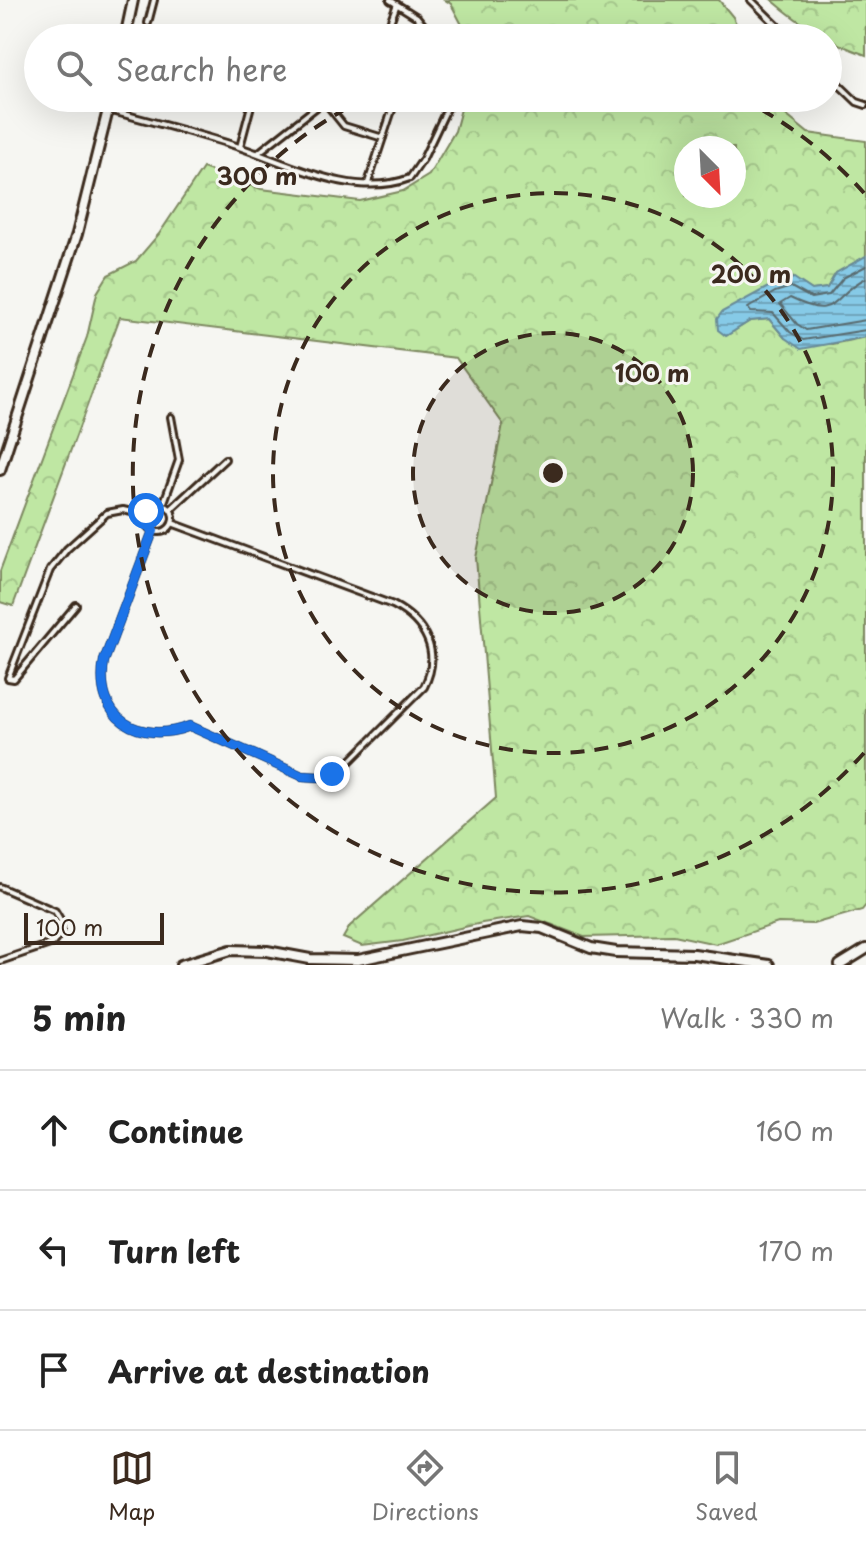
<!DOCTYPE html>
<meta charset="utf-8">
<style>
:root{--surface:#fff;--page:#f6f6f6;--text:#222;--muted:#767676;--line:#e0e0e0;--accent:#3b2a1e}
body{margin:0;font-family:"Playpen Sans",sans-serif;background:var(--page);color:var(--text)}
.compass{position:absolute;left:674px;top:136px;width:72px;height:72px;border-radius:50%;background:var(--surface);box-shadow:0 8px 32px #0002;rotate:156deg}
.scale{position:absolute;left:24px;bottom:20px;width:140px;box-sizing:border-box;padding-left:8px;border:4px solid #3b2a1e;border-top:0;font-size:22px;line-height:28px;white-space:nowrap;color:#3b2a1e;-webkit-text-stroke:6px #f6f6f2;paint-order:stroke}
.stop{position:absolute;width:24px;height:24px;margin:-18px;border:6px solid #1a73e8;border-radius:50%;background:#fff}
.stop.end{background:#1a73e8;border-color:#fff;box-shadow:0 2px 8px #0008}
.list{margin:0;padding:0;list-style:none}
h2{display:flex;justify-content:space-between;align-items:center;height:104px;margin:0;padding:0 32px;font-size:34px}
h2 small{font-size:26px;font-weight:400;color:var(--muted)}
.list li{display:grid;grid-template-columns:52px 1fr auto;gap:24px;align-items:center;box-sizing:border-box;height:120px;padding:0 32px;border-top:2px solid var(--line)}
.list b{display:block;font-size:30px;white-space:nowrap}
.list em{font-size:26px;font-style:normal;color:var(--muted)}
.icon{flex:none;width:44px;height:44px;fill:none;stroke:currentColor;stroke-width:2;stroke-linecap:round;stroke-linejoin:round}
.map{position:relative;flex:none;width:866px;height:965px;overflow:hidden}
.search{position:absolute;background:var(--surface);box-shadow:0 8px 32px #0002;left:24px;right:24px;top:24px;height:88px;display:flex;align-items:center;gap:20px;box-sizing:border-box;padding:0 28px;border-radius:44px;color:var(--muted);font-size:30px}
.sheet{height:464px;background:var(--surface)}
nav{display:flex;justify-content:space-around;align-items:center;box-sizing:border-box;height:112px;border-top:2px solid var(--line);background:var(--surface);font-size:22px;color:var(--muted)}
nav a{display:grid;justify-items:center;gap:4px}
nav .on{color:var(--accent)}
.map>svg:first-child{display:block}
.forest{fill:url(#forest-crowns);stroke:#7d8860;stroke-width:2;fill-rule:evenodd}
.water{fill:url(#water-rules);stroke:#688a97;stroke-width:2}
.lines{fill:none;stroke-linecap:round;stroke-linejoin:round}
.shore{stroke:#596a6e;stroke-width:2}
.lane-casing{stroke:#3b2a1e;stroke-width:10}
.street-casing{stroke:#3b2a1e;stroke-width:14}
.lane{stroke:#f6f6f2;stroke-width:4}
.street{stroke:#f6f6f2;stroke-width:8}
.route{stroke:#1a73e8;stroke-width:10}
.ring{fill:none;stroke:#3b2a1e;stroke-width:4;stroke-dasharray:14 10}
.centre{fill:#3b2a1e;stroke:#f6f6f2;stroke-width:4}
.ring-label{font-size:24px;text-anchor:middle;font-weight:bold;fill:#3b2a1e;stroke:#f6f6f2;stroke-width:6;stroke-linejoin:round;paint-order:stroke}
</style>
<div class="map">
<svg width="866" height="965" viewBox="0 0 866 965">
<defs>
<pattern id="forest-crowns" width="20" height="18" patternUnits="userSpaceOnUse" patternTransform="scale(2)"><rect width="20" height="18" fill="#bfe7a3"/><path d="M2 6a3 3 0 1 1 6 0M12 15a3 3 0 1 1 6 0" fill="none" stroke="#a5c68c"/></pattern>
<pattern id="water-rules" width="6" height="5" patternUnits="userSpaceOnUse" patternTransform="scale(2)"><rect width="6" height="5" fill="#86cae7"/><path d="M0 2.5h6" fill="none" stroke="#6fa4bb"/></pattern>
</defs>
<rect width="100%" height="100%" fill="#f6f6f2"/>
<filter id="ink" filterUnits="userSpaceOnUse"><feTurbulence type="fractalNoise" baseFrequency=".0125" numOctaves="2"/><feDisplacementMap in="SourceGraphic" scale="16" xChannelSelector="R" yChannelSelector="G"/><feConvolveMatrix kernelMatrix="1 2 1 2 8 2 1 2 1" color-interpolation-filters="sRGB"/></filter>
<g filter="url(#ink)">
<!-- forest -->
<path class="forest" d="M445,0H719L733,17L743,38H469L451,4Z
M772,0H866V55C829,42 802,26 772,0Z
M464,98H765L808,133L866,141V256L836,273L827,288L812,290L793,278L726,336L750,321L769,319L785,338L832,344L866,337V905L862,910L813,924L778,923L716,944L674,935L584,937L529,916L482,923L403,941L362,946L343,938L350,926L496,798L476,558L503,424L456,358L120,317L13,606L0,602V571L87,337L97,293L108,275L136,261L159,234L203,168L261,189L360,201L403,191L429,175L455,131ZM686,148H734V196H686Z"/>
<!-- water -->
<path class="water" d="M866,256V337L801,349L785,338L769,319L750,321L726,336L718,330L717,319L722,312L772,285L794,278L812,290L827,288L836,273Z"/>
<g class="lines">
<!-- shore -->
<path class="shore" d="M866,266L843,278L829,295L811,298L791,287L775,292L748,308L751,312L773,313L790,332L803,340L866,330
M866,278C830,296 839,322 790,298L780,304L797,324L806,330L866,320"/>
<!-- lane casing -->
<g class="lane-casing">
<path id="lane" d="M390,0L417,17L434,38
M751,0L790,38
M148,23L154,0
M384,38L397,4
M828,74L857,102L866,105
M324,101L344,126L383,138
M108,110C150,121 191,132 233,145C287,162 352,200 410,178L423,159L452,98
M240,147L253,98
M258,153L328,98
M368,183L396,98
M145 518a14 14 0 1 1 28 0a14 14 0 1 1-28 0Z
M163,505L179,460L171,417
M171,509L225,459
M153,531L104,661C94,719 139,745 190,726L302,776L319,777L343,768L424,687C442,652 425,622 393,605L172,523
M8,678L50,570L67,549L107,513L123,510L145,515
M8,678L14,679L76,605
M0,887L55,911L61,921V932L53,943L0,961"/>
</g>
<!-- street casing -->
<g class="street-casing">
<path id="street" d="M125,38L133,0
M0,470L77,234L111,98
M181,965L231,950L267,951L310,959L358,960L522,926L542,928L591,948L616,952L694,954L769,965
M840,965L866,949"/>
</g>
<!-- lane -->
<use href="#lane" class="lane"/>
<!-- street -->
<use href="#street" class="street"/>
</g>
</g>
<g class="lines" filter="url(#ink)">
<!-- route -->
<path class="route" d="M146,511L144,520L153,531L104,661C94,719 139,745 190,726L302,776L319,777L332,774"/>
</g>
<!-- distance rings -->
<circle cx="553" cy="473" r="140" fill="#3b2a1e" fill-opacity=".12"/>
<g class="ring">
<circle cx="553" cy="473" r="140"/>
<circle cx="553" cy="473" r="280"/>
<path d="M864 753A419 419 0 1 1 366 98M740 98A419 419 0 0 1 864 193"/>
</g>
<circle cx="553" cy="473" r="12" class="centre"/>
<g class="ring-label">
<text x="257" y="185">300 m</text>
<text x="751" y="283">200 m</text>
<text x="652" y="382">100 m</text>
</g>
</svg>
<svg class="compass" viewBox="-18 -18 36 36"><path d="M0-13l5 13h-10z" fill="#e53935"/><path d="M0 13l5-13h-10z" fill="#767676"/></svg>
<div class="scale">100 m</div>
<div class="stop" style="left:146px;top:511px"></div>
<div class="stop end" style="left:332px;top:774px"></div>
<div class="search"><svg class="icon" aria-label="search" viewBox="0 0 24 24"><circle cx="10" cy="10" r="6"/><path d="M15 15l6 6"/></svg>Search here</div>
</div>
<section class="sheet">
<h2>5 min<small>Walk · 330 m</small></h2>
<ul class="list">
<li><svg class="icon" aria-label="ahead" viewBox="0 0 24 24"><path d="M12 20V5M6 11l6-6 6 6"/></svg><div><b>Continue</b></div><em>160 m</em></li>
<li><svg class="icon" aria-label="left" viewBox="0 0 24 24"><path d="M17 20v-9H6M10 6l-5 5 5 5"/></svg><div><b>Turn left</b></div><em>170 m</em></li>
<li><svg class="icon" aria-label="arrive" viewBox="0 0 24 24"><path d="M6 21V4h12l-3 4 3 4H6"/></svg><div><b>Arrive at destination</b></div></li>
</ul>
</section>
<nav>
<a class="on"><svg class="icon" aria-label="map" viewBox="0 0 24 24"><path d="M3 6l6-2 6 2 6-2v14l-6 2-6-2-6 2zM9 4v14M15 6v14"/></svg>Map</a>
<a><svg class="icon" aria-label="directions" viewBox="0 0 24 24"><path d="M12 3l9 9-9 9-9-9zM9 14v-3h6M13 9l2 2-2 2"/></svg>Directions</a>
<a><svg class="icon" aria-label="saved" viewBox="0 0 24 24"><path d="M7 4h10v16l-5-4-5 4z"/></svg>Saved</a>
</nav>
